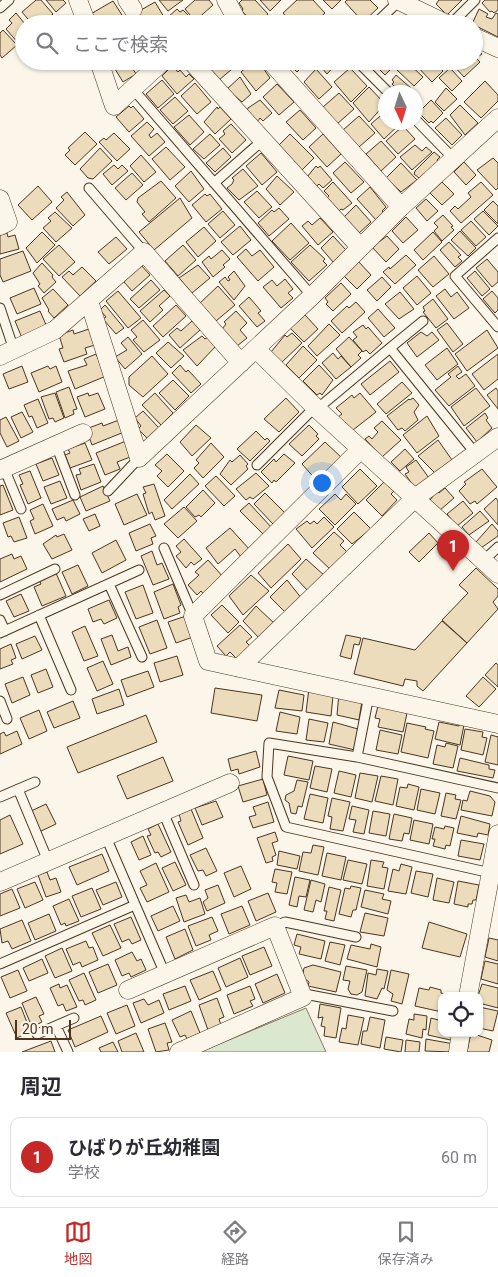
<!DOCTYPE html>
<html lang="ja">
<meta charset="utf-8">
<style>
:root{--surface:#fff;--page:#f2f2f3;--text:#2b2b33;--muted:#7c7c81;--line:#e1e1e2;--accent:#c62828}
body{margin:0;font-family:Roboto,"Noto Sans JP",sans-serif;background:var(--page);color:var(--text)}
.controls{position:absolute;right:15px;bottom:15px;display:grid;overflow:hidden;border-radius:10px;box-shadow:0 1px 4px #0004}
.controls button{width:45px;height:45px;display:grid;place-items:center;padding:0;border:0;border-bottom:1px solid var(--line);background:var(--surface);color:var(--text);font:25px sans-serif}
.compass{position:absolute;left:378px;top:85px;width:45px;height:45px;border-radius:50%;background:var(--surface);box-shadow:0 1px 4px #0004;rotate:176deg}
.scale{position:absolute;left:15px;bottom:12px;width:56px;box-sizing:border-box;padding-left:5px;border:2px solid #4a3520;border-top:0;font-size:14px;line-height:18px;white-space:nowrap;color:#4a3520;-webkit-text-stroke:4px #fbf6e9;paint-order:stroke}
.you{position:absolute;left:321px;top:482px;width:18px;height:18px;margin:-12px;border:4px solid #fff;border-radius:50%;background:#1a73e8;box-shadow:0 0 0 8px #1a73e833}
.badge{display:grid;place-items:center;width:32px;height:32px;border-radius:50%;background:var(--accent);color:#fff;font-size:16px;font-weight:700}
.pin{position:absolute;translate:-50% -41px;filter:drop-shadow(0 1px 2px #0008)}
.pin::after{content:'';position:absolute;top:26px;width:18px;height:15px;background:inherit;clip-path:polygon(0 0,100% 0,50% 100%)}
.list{margin:0;padding:0;list-style:none}
h2{display:flex;justify-content:space-between;align-items:center;height:65px;margin:0;padding:0 20px;font-size:21px}
h2 small{font-size:16px;font-weight:400;color:var(--muted)}
.list li{display:grid;grid-template-columns:32px 1fr auto;gap:15px;align-items:center;box-sizing:border-box;height:80px;margin:0 10px 10px;padding:0 10px;border:1px solid var(--line);border-radius:10px}
.list b{display:block;font-size:19px;white-space:nowrap}
.list p{margin:0;font-size:16px;white-space:nowrap;color:var(--muted)}
.list em{font-size:16px;font-style:normal;color:var(--muted)}
.icon{flex:none;width:28px;height:28px;fill:none;stroke:currentColor;stroke-width:2;stroke-linecap:round;stroke-linejoin:round}
.map{position:relative;flex:none;width:498px;height:1052px;overflow:hidden}
.search{position:absolute;background:var(--surface);box-shadow:0 1px 4px #0004;left:15px;right:15px;top:15px;height:55px;display:flex;align-items:center;gap:12px;box-sizing:border-box;padding:0 18px;border-radius:28px;color:var(--muted);font-size:19px}
.sheet{height:155px;background:var(--surface)}
nav{display:flex;justify-content:space-around;align-items:center;box-sizing:border-box;height:70px;border-top:1px solid var(--line);background:var(--surface);font-size:14px;color:var(--muted)}
nav a{display:grid;justify-items:center;gap:2px}
nav .on{color:var(--accent)}
.map>svg:first-child{display:block}
.green{fill:#dce7d0;stroke:#887966}
.building{fill:#ecdcbc;stroke:#4a3520}
.lines{fill:none;stroke-linecap:round;stroke-linejoin:round}
.service-casing{stroke:#4a3520;stroke-width:11}
.minor-casing{stroke:#4a3520;stroke-width:19}
.service{stroke:#fbf6e9;stroke-width:9}
.minor{stroke:#fbf6e9;stroke-width:18}
</style>
<div class="map">
<svg width="498" height="1052" viewBox="0 0 498 1052">
<rect width="100%" height="100%" fill="#fbf6e9"/>
<!-- green -->
<path class="green" d="M306,1008L326,1052H200Z"/>
<!-- building -->
<path class="building" d="M36,0H41L53,14L42,24H32L22,12Z
M46,0H63L66,3L56,12Z
M159,0H183L168,11Z
M195,0H209L213,5L195,21L185,9Z
M242,0H255L268,14L257,24H254L242,11L243,9L239,3Z
M260,0H281L270,11Z
M297,0H313L325,13L313,24H293L283,13Z
M323,0H341L332,9Z
M347,0H370L378,8L363,22L345,2Z
M439,0H462L447,15L436,4Z
M485,0H498V10L494,13L492,11L490,12L482,3Z
M113,1L122,15L108,24H95L89,15Z
M155,2L164,17L154,24H139L134,14Z
M177,9L180,12L183,10L195,22L171,24L173,22L168,17Z
M479,9L488,14L486,17L492,19L496,13L498,14V37L472,24Z
M16,13L25,24L24,40L19,44L6,29L12,23L9,20Z
M3,30L17,45L2,58L0,55V33Z
M474,46L482,54L476,58L480,62L464,77L452,64L455,61H474Z
M114,61H128L136,74L123,82L112,64Z
M207,61H225L232,69L219,80L204,64Z
M286,61H308L297,72Z
M316,61H339L327,74Z
M371,61H399L385,75Z
M406,61L423,77L414,86L397,70Z
M412,61H433L443,71L432,82Z
M259,62L270,78L256,91L241,72L248,66L251,69Z
M172,66L178,72L180,70L186,77L189,74L194,79L177,94L162,76Z
M350,68L367,86L351,102L334,82Z
M450,68L462,81L452,91L439,78Z
M316,69L332,87L319,99L304,82Z
M396,75L412,89L408,92H400L392,84L394,82L392,80Z
M240,77L251,94L242,102L227,89Z
M162,80L174,94L158,108L146,94Z
M485,81L498,95V101L481,118L464,102Z
M195,83L211,102L197,114L181,96Z
M277,84L294,102L279,115L263,97Z
M369,87L385,104L369,122L353,103Z
M446,88L457,99L444,111L435,102Z
M339,93L354,109L337,124L323,107Z
M175,97L188,111L173,124L160,110Z
M260,100L272,113L263,121L260,118L257,122L247,111L248,108Z
M431,100L443,113L433,123L431,121L429,123L420,114L422,113L420,111Z
M460,105L478,123L465,135L450,115Z
M129,106L131,108L133,106L144,119L129,132L116,117Z
M217,107L218,109L220,107L231,119L215,134L204,122Z
M300,110L316,128L303,140L286,122Z
M386,111V122H402L384,139L371,124Z
M189,115L204,132L190,145L174,127Z
M359,116L375,133L359,147L343,130Z
M446,118L462,135L452,145L435,128Z
M147,122L154,129L149,135L151,138L157,133L165,142L149,156L131,136Z
M231,124L246,140L232,153L219,139L225,134L223,131Z
M403,126L415,139L398,154L386,141Z
M85,132L97,144L75,165L65,155L70,150L68,148Z
M114,133L130,149L117,161L99,142L104,138L106,140Z
M210,134L220,145L204,159L193,149Z
M290,134L314,158L302,170L278,146Z
M323,134L341,154L327,167L309,147Z
M381,141L396,157L381,171L366,154Z
M415,145L422,151L426,147L432,152L412,170L400,157Z
M166,147L185,167L170,180L152,159Z
M100,148L112,161L93,179L88,178L80,169Z
M223,148L231,157L215,172L206,163Z
M434,152L440,157L437,160L438,162L419,178L414,174L415,171Z
M261,153L277,172L262,185L246,166Z
M141,155L156,172L144,182L130,166Z
M493,158L498,163V188L496,190L477,170Z
M345,162L364,182L351,193L333,173Z
M464,162L476,175L466,185L454,172Z
M401,163L417,180L401,192L386,178Z
M114,165L118,169L122,165L128,171L112,185L103,174Z
M316,166L318,168L320,166L332,180L323,188L319,184L316,187L307,177Z
M243,169L258,186L239,200L227,188L232,184L234,180L232,178Z
M191,171L204,189L189,202L175,186Z
M132,173L143,185L126,200L115,188Z
M277,176L294,192L280,205L266,189Z
M161,181L176,198L149,222L142,214L145,212L137,202L138,198Z
M333,182L352,203L343,210L341,209L339,211L327,198L329,196L324,191Z
M442,182L454,194L442,205L430,193Z
M481,182L493,195L461,223L450,211L455,206L458,209L471,197L468,193Z
M38,186L52,202L32,220L18,205Z
M370,187L386,207L382,211L384,213L376,220L357,199Z
M257,191L272,207L259,218L244,202Z
M67,192L85,215L73,226L56,208L64,200L61,197Z
M205,194L207,196L210,194L222,209L206,222L192,205Z
M180,198L192,218L154,250L139,232Z
M426,199L438,211L427,221L416,208Z
M493,201L498,206V224L484,210Z
M356,205L371,222L359,233L344,217Z
M279,208L289,219L269,236L258,223L272,210L274,212Z
M223,211L235,225L220,238L208,224Z
M483,211L498,226L489,235L474,219Z
M55,212L72,228L56,242L43,228L51,221L48,218Z
M443,215L453,226L451,227L454,230L442,241L434,231L438,227L434,223Z
M406,217L418,230L403,243L392,231Z
M320,218L333,232L318,245L302,226L308,221L312,225Z
M471,221L486,237L476,246L461,230Z
M291,223L309,243L290,260L272,241Z
M240,226L251,240L233,255L221,242Z
M204,227L216,241L198,257L186,242Z
M460,231L476,248L468,256L451,240Z
M42,232L55,245L37,263L26,248Z
M433,232L442,242L423,260L414,250Z
M7,233L8,237L15,235L19,249L0,254V235Z
M333,236L346,250L333,262L321,248Z
M387,236L399,249L386,262L372,247Z
M116,237L127,249L109,264L98,252Z
M449,242L461,255L458,257L462,261L455,267L440,250Z
M59,245L75,262L59,276L43,259Z
M183,245L196,260L178,276L165,261Z
M310,245L325,259L323,261L327,265L309,281L291,262Z
M246,249L252,256L260,250L274,267L258,281L237,257Z
M222,250L230,259L223,265L225,267L213,277L202,262L209,256L211,259Z
M23,251L31,271L3,282L0,275V259Z
M406,255L416,265L395,284L383,272L389,267L390,269Z
M434,256L449,274L433,287L418,270Z
M487,259L498,272V282L492,287L476,268Z
M358,261L371,275L357,289L343,275Z
M42,263L53,275L52,277L56,282L44,293L38,286L40,284L33,273Z
M140,264L150,275L132,291L124,282L126,280L124,278Z
M198,265L210,278L192,293L179,278Z
M82,267L96,281L80,296L62,277L69,271L73,275Z
M234,271L245,286L234,300L219,282L225,277L228,281L230,280L228,277Z
M475,271L490,289L482,296L467,278Z
M417,276L431,293L417,305L403,288Z
M382,277L391,287L377,301L367,290Z
M285,279L293,289L288,293L293,298L281,308L263,287L272,280L277,286Z
M151,280L160,290L139,308L130,299Z
M341,283L351,294L333,311L326,304L328,302L325,298Z
M218,286L235,305L216,321L200,303Z
M34,288L41,304L17,314L10,298Z
M53,289L68,305L54,318L48,311L49,310L42,298Z
M445,289L451,297L457,292L469,308L454,319L436,296Z
M164,290L170,296L159,306L163,310L150,322L140,311Z
M118,291L141,318L128,328L106,301Z
M492,291L498,298V310L495,313L483,299Z
M400,292L414,309L399,319L385,304Z
M249,297L261,311L258,313L265,321L257,327L239,306Z
M433,299L448,319L436,328L423,312L425,311L423,307Z
M356,302L365,312L342,333L331,321L347,306L349,308Z
M105,305L124,328L116,334L103,319L106,317L100,310Z
M176,305L186,316L163,337L153,326Z
M378,309L395,328L384,337L368,318Z
M40,311L47,327L22,338L15,321Z
M236,311L247,323L240,330L247,338L237,346L222,329L226,324L224,322Z
M305,315L318,329L304,342L288,326L295,320L297,322Z
M143,320L160,340L144,352L133,340L137,337L131,330Z
M192,321L200,330L180,348L169,335L177,328L181,331Z
M447,323L463,344L453,352L437,330Z
M329,324L340,335L317,356L308,346Z
M363,325L366,329L368,327L382,343L370,354L366,350L363,352L353,340L357,337L353,332Z
M89,329L95,345L85,348L87,354L64,362L59,349L63,348L59,335L73,330L74,334Z
M487,330L498,348L467,371L455,354Z
M421,332L427,336L432,332L439,340L417,357L407,343Z
M292,333L302,343L281,363L271,352L285,335L287,337Z
M202,336L205,339L208,337L216,346L197,366L183,350Z
M128,337L142,354L125,369L115,357L127,350L121,343Z
M349,337L362,351L358,355L361,358L351,367L336,349Z
M168,342L184,356L171,368L156,353Z
M303,346L317,360L299,378L286,365Z
M447,348L458,364L437,380L425,365Z
M333,353L338,359L341,356L351,367L336,379L322,363Z
M96,354L106,376L75,389L68,371L87,365L84,359Z
M498,354V379L484,390L472,374Z
M152,356L168,374L143,397L129,385V377Z
M390,361L399,372L370,395L361,384Z
M180,365L186,372L188,370L201,384L191,393L172,373Z
M319,365L333,380L322,395L320,393L317,395L303,381Z
M22,366L28,382L9,389L3,374Z
M48,366L50,369L56,366L62,382L39,392L31,373Z
M458,366L462,372L456,376L459,379L466,374L475,386L449,406L435,390L451,377L448,374Z
M173,380L189,396L175,410L159,393Z
M402,382L412,393L386,414L377,404Z
M69,387L77,409L73,410L74,414L65,418L56,392Z
M476,388L490,406L464,426L451,407Z
M496,388L498,391V409L487,395Z
M55,393L64,418L55,422L53,418L49,419L41,397Z
M88,393L89,396L98,393L105,409L85,417L77,397Z
M155,393L173,413L161,425L142,405Z
M360,393L376,412L353,430L338,417L342,414L336,408L352,395L354,398Z
M286,398L299,412L279,432L264,419Z
M413,398L419,405L414,412L418,420L405,431L402,428L398,430L387,416L409,399L410,400Z
M38,399L48,423L37,428L32,416L29,417L24,405Z
M143,411L159,428L150,441L138,429L141,426L135,418Z
M22,412L33,432L21,438L11,417Z
M485,413L488,418L486,420L492,428L477,442L466,428Z
M427,416L439,436L417,453L403,435Z
M6,417L19,441L7,447L0,433V420Z
M119,420L124,432L92,445L86,429L102,423L103,426Z
M382,421L401,440L382,457L365,439L369,436L372,439L378,432L374,428Z
M196,425L211,438L192,456L180,442Z
M309,425L318,434L316,436L319,439L302,456L289,444Z
M256,431L265,440L267,438L270,441L250,461L237,449Z
M438,440L452,460L435,473L418,456Z
M126,441L133,456L117,462L120,469L105,475L96,453Z
M325,442L342,458L317,481L302,464Z
M85,443L92,460L70,468L65,455L70,453L68,449Z
M211,443L224,457L203,478L194,468L199,463L196,460Z
M405,449L414,459L400,471L391,462Z
M167,454L184,471L168,487L157,476L162,471L155,465Z
M284,454L295,463L276,482L274,480L272,483L261,472L274,459L276,462Z
M240,455L248,464L246,466L248,469L231,485L220,474L230,460L232,462Z
M52,458L59,475L43,481L36,464Z
M416,460L429,478L415,488L405,474L409,472L406,467Z
M94,464L101,482L81,490L76,475L81,474L79,469Z
M360,469L377,486L358,504L342,487Z
M482,469L497,487L477,504L475,501L470,504L459,491L466,484L464,482Z
M30,471L41,498L28,504L20,485L23,484L19,475Z
M256,473L269,486L253,499L250,497L246,500L236,489Z
M190,474L199,484L172,509L164,500Z
M216,476L235,496L224,506L205,486Z
M60,481L67,498L51,504L44,487Z
M385,481L394,491L391,494L397,500L382,516L366,500Z
M154,484L165,516L155,520L152,512L149,514L143,494L146,493L143,487Z
M3,485L13,510L0,515V486Z
M103,486L110,501L86,511L80,497Z
M445,488L454,498L439,511L430,500L437,491L439,493Z
M203,490L215,503L201,517L199,515L195,517L186,507Z
M265,493L285,513L273,524L254,504Z
M137,494L147,515L124,525L115,504Z
M335,494L341,500L346,494L356,504L335,525L319,509Z
M496,498L498,501V525L484,509Z
M73,500L80,514L66,521L64,517L57,520L52,509Z
M463,501L473,513L457,526L447,514Z
M249,503L272,528L264,535L240,511Z
M43,504L53,526L35,534L30,521L34,519L30,510Z
M184,507L197,521L178,538L164,524Z
M480,511L489,521L469,535L462,527Z
M354,512L371,529L352,544L337,529Z
M95,514L100,526L89,531L83,519Z
M19,517L27,538L14,542L11,536L8,537L3,523Z
M324,517L334,527L312,548L296,529L307,521L310,524L314,521L317,524Z
M150,524L156,536L151,538L153,544L136,551L129,533Z
M492,524L498,531V536L481,548L476,542Z
M230,528L250,550L241,557L235,549L218,564L206,548Z
M334,532L344,541L340,545L347,552L331,570L313,553Z
M429,533L438,543L419,562L409,552Z
M64,534L72,550L52,559L43,544L56,535L57,537Z
M184,539L202,559L194,565L191,562L186,568L176,556L181,552L176,546Z
M116,540L126,560L102,573L92,553Z
M288,544L301,559L271,588L258,573Z
M152,551L157,565L162,563L169,579L153,585L141,556Z
M12,554L14,559L21,556L27,569L0,582V559Z
M306,559L325,576L308,591L292,574Z
M208,560L224,578L205,596L201,591L197,595L188,585L199,575L195,572Z
M78,565L88,586L72,594L62,572Z
M476,568L498,589V596L493,602L498,609L467,643L442,620L468,593L459,585Z
M56,573L66,596L42,606L34,587L41,584L39,580Z
M251,575L269,591L243,615L229,596Z
M287,580L302,599L285,612L270,597Z
M173,584L181,605L178,607L180,613L164,619L154,592Z
M143,585L153,613L136,619L125,592Z
M21,594L29,611L14,617L6,601Z
M109,600L117,618L104,624L101,619L93,622L88,609Z
M222,605L239,622L228,633L211,615Z
M256,606L276,625L260,639L243,621Z
M186,616L193,637L176,643L168,622Z
M157,620L167,648L150,654L139,627Z
M442,621L467,643L423,691L417,686V681L405,679L403,686L354,674L363,638L415,650Z
M240,625L252,637L246,642L251,647L238,660L230,652L226,656L217,646Z
M85,626L98,656L84,661L72,632Z
M112,635L118,651L128,647L131,657L111,665L101,639Z
M346,635L361,638L359,645L354,644L351,659L340,656Z
M35,636L42,650L22,659L16,644Z
M11,644L16,658L11,660L13,664L0,669V649Z
M177,656L183,675L160,682L154,663Z
M103,661L113,684L97,691L87,668Z
M496,663L498,665V687L485,675Z
M46,669L53,687L38,693L31,675Z
M148,671L154,687L127,697L121,680Z
M23,677L30,695L12,703L5,684Z
M483,677L496,689L479,707L466,696Z
M215,688L262,695L257,721L211,713Z
M309,688L333,696L331,716L306,712Z
M119,689L124,705L97,714L92,699Z
M279,690L304,695L302,711L275,708Z
M339,693L362,701L359,720L337,715Z
M73,701L80,718L54,728L47,712Z
M378,706L407,713L403,732L378,727L380,719L375,718Z
M39,710L47,731L29,739L20,718Z
M280,712L300,717L297,734L276,731Z
M146,715L157,742L78,773L67,747Z
M309,719L328,723L324,742L306,740Z
M333,722L358,729L355,750L329,744Z
M439,722L459,726V724L464,725L460,745L435,739Z
M407,723L426,727L425,729L434,731L428,758L401,752Z
M465,729L483,732L482,737L487,738L483,755L461,750Z
M380,730L402,735L398,754L376,750Z
M17,731L22,744L0,754V734L4,732L6,736Z
M491,735L498,737V765L485,762Z
M446,743L458,746L453,768L433,764L437,745L445,747Z
M256,751L260,767L239,774L238,769L231,771L228,759Z
M288,756L313,761L309,780L284,775Z
M163,757L173,781L127,799L117,776Z
M460,758L489,765V769L495,770L493,778L457,771Z
M315,766L332,769L327,792L310,788Z
M339,771L356,775L351,797L334,793Z
M360,773L378,776L372,802L355,798Z
M381,776L398,779L393,805L375,801Z
M263,779L267,795L243,802L238,786Z
M297,780L308,782L302,807L298,806L296,814L291,813L289,803L285,800L286,795L294,791Z
M408,784L419,787L414,810L396,806L400,787L407,788Z
M421,789L440,793L435,814L417,810Z
M470,791L490,796L495,802L492,816L461,810L463,800L467,801Z
M446,793L456,795L455,799L461,800L456,819L441,816Z
M310,794L328,798L323,823L304,819Z
M332,798L350,802L343,831L330,829L332,817L328,816Z
M216,801L223,817L202,825L195,808Z
M268,802L274,822L253,828L249,817L256,815L253,807Z
M46,804L56,824L39,832L29,812Z
M352,806L369,810L364,834L353,832L356,820L349,819Z
M191,809L203,838L188,845L178,822L181,821L179,814Z
M373,811L390,814L386,836L369,833Z
M394,814L412,818L409,834L404,833L402,841L389,839Z
M10,815L23,844L0,854V820Z
M461,816L490,824L488,835L478,833L477,837L457,833Z
M414,820L433,824L429,844L410,840Z
M158,824L171,852L161,857L158,852L155,853L147,836L151,835L148,829Z
M445,826L454,828L450,846L446,845L445,849L433,846L435,839H432L435,827L444,829Z
M275,832L278,841L272,843L276,855L272,857L273,861L266,863L257,838Z
M143,836L151,855L139,860L131,842Z
M461,840L484,844L480,860L458,856Z
M313,845L324,847L318,875L299,871L303,852L311,853Z
M206,848L217,871L206,876L203,870L198,871L190,855Z
M279,851L300,856L297,869L277,865Z
M327,853L346,857L341,880L322,876Z
M102,854L109,871L77,885L69,867Z
M348,860L367,864L362,884L343,880Z
M371,860L384,862L382,867L388,868L384,889L367,886Z
M175,862L186,885L173,891L162,868Z
M156,863L169,892L147,902L140,888L147,885L140,871Z
M401,864L412,867L406,894L388,891L393,869L399,871Z
M241,866L251,889L234,897L224,873Z
M275,869L292,872L287,894L275,892L277,883L272,882Z
M416,871L433,874L428,897L411,893Z
M47,872L50,880L56,878L61,892L46,897L38,875Z
M295,877L310,880L306,897L299,896L297,907L289,905Z
M437,878L454,882L449,903L433,900Z
M311,880L325,884L321,902L316,900L313,912L304,910Z
M458,881L479,885L476,900H473L472,904H468V907L454,904Z
M35,882L43,900L25,908L17,889Z
M116,882L122,897L103,905L96,890Z
M218,885L225,903L207,911L203,902L208,898L205,890Z
M351,886L361,888L356,910H353L351,917L339,914L345,888L350,889Z
M329,887L341,890L334,921L325,919L327,911H324Z
M92,888L101,909L81,917L72,896Z
M12,889L20,908L0,916V894Z
M365,890L384,894L382,899L391,901L388,914L361,907Z
M268,893L276,912L256,921L248,901Z
M186,895L189,902L200,898L205,914L184,922L176,898Z
M69,899L79,921L66,926L65,923L61,925L53,906Z
M173,906L180,921L158,931L151,916Z
M242,906L250,925L229,934L221,914Z
M365,913L388,918L384,936L360,932Z
M49,914L56,931L35,940L28,923Z
M131,917L141,940L132,944L129,939L122,942L114,924Z
M212,917L218,931L209,935L211,940L196,946L188,926Z
M22,920L31,941L12,949L8,941L2,943L0,929Z
M429,922L467,934L460,957L422,948Z
M110,925L121,948L103,956L92,933Z
M185,929L193,950L175,959L166,937Z
M297,934L325,941L321,959L299,954L301,947L294,945Z
M489,938L498,940V961L485,957Z
M86,941L89,948L93,947L98,960L82,967L80,962L73,965L66,949Z
M330,942L345,945L340,965L325,961Z
M371,944L381,947L377,967L347,959L351,945L370,949Z
M264,947L272,966L250,975L242,956Z
M62,948L72,971L55,978L45,956Z
M132,952L137,961L141,959L146,970L131,977L129,973L122,976L115,960Z
M240,958L248,977L226,987L218,968Z
M42,959L48,973L29,981L23,968Z
M485,961L498,964V984L481,979Z
M108,964L117,985L98,993L89,972Z
M313,965L341,972L336,992L308,986L309,982L304,978L303,973L304,968Z
M346,966L367,970L362,992L357,995L351,994L348,989L350,981L343,980Z
M377,969L388,971L384,989L382,988L377,999L365,996L368,973L376,975Z
M18,970L27,991L10,998L1,977Z
M391,970L409,974L402,1004L391,1001L393,994L387,990Z
M213,971L221,990L199,1000L190,980Z
M84,973L96,1000L85,1005L83,1000L79,1001L69,980Z
M277,974L285,993L263,1003L255,984Z
M59,984L60,988L67,985L77,1007L66,1011L63,1004L58,1006L50,988Z
M482,984L498,988V1008L479,1003L478,996Z
M185,986L191,1001L169,1010L163,994Z
M250,986L255,999L250,1001L253,1006L234,1014L227,995Z
M430,987L441,990V993L452,996H442V1012L415,1006L419,988L429,990Z
M36,997L44,1014L39,1016L42,1022L32,1027L22,1003Z
M217,998L224,1017L219,1019L221,1025L208,1030L199,1005Z
M144,999L148,1005L159,1000L164,1013L141,1023L133,1003Z
M320,1004L341,1008L336,1038L324,1036L325,1027L321,1026L323,1017L318,1018Z
M127,1005L135,1026L116,1034L107,1013Z
M21,1007L28,1025L24,1027L27,1033L17,1038L6,1013Z
M479,1007L498,1011L493,1031L479,1028Z
M191,1011L200,1033L187,1039L185,1035L180,1037L172,1020Z
M414,1014L427,1016L426,1030L423,1029L422,1038L406,1034L409,1019L414,1020Z
M348,1015L364,1018L358,1045L339,1042L342,1028L346,1029Z
M101,1016L108,1032L75,1047L68,1030Z
M370,1017L385,1020L380,1048L361,1044L363,1031H367Z
M431,1018L442,1021V1033H455V1041L428,1035Z
M165,1023L172,1042L167,1043L169,1050L156,1052L148,1029Z
M136,1033L144,1052H122L118,1041Z
M471,1033L492,1040L489,1052H467Z
M386,1037L403,1040L401,1052L384,1049Z
M426,1039L454,1044L453,1052L425,1051Z
M406,1040L420,1042L419,1052H405Z
M51,1041L55,1052H22Z
M113,1042L118,1052H101L99,1048Z"/>
<g class="lines">
<!-- service casing -->
<g class="service-casing">
<path id="service" d="M0,8L9,0
M375,24L399,1
M451,24L475,0
M357,61L388,92
M133,89L312,296
M416,120L453,158
M214,183L263,140
M89,188L144,252
M498,238L455,276L498,327
M0,308L14,350
M390,348L423,321
M317,409L390,348L476,454
M56,445L75,495
M257,465L315,407
M4,468L21,509
M108,491L139,458
M164,548L193,616
M483,561L498,547
M109,584L142,657
M0,595L55,569
M39,615L71,690
M0,620L5,631
M0,633L139,570
M0,701L7,719
M357,757L369,695
M18,789L48,861
M0,797L35,782
M163,812L194,885
M106,837L165,974
M491,873L286,827L267,777L269,743L357,757L498,788
M275,926L285,922L356,937
M0,964L135,905
M303,997L310,995L393,1011
M56,1026L68,1052
M37,1034L74,1018"/>
</g>
<!-- minor casing -->
<g class="minor-casing">
<path id="minor" d="M78,0L87,24
M127,0L133,9
M226,0L239,24
M397,0L447,24
M474,37L498,48
M99,61L114,106L163,61
M191,61L360,247
M270,61L401,207
M0,199L8,222L0,226
M89,301L139,458L312,296L401,207L498,118
M256,349L317,409L498,574
M0,356L55,330L144,252L241,363
M361,449L193,616L208,661L498,724
M0,470L83,433
M239,668L415,498L498,437
M0,882L230,783
M128,990L275,926L303,997L179,1052
M468,996L498,834
M458,1052L461,1033"/>
</g>
<!-- service -->
<use href="#service" class="service"/>
<!-- minor -->
<use href="#minor" class="minor"/>
</g>
</svg>
<div class="controls">
<button><svg class="icon" aria-label="locate" viewBox="0 0 24 24"><circle cx="12" cy="12" r="6"/><path d="M12 2v4M12 18v4M2 12h4M18 12h4"/></svg></button>
</div>
<svg class="compass" viewBox="-18 -18 36 36"><path d="M0-13l5 13h-10z" fill="#e53935"/><path d="M0 13l5-13h-10z" fill="#7c7c81"/></svg>
<div class="scale">20 m</div>
<div class="you"></div>
<div class="pin badge" style="left:453px;top:571px">1</div>
<div class="search"><svg class="icon" aria-label="search" viewBox="0 0 24 24"><circle cx="10" cy="10" r="6"/><path d="M15 15l6 6"/></svg>ここで検索</div>
</div>
<section class="sheet">
<h2>周辺<small></small></h2>
<ul class="list">
<li><span class="badge">1</span><div><b>ひばりが丘幼稚園</b><p>学校</p></div><em>60 m</em></li>
</ul>
</section>
<nav>
<a class="on"><svg class="icon" aria-label="map" viewBox="0 0 24 24"><path d="M3 6l6-2 6 2 6-2v14l-6 2-6-2-6 2zM9 4v14M15 6v14"/></svg>地図</a>
<a><svg class="icon" aria-label="directions" viewBox="0 0 24 24"><path d="M12 3l9 9-9 9-9-9zM9 14v-3h6M13 9l2 2-2 2"/></svg>経路</a>
<a><svg class="icon" aria-label="saved" viewBox="0 0 24 24"><path d="M7 4h10v16l-5-4-5 4z"/></svg>保存済み</a>
</nav>
